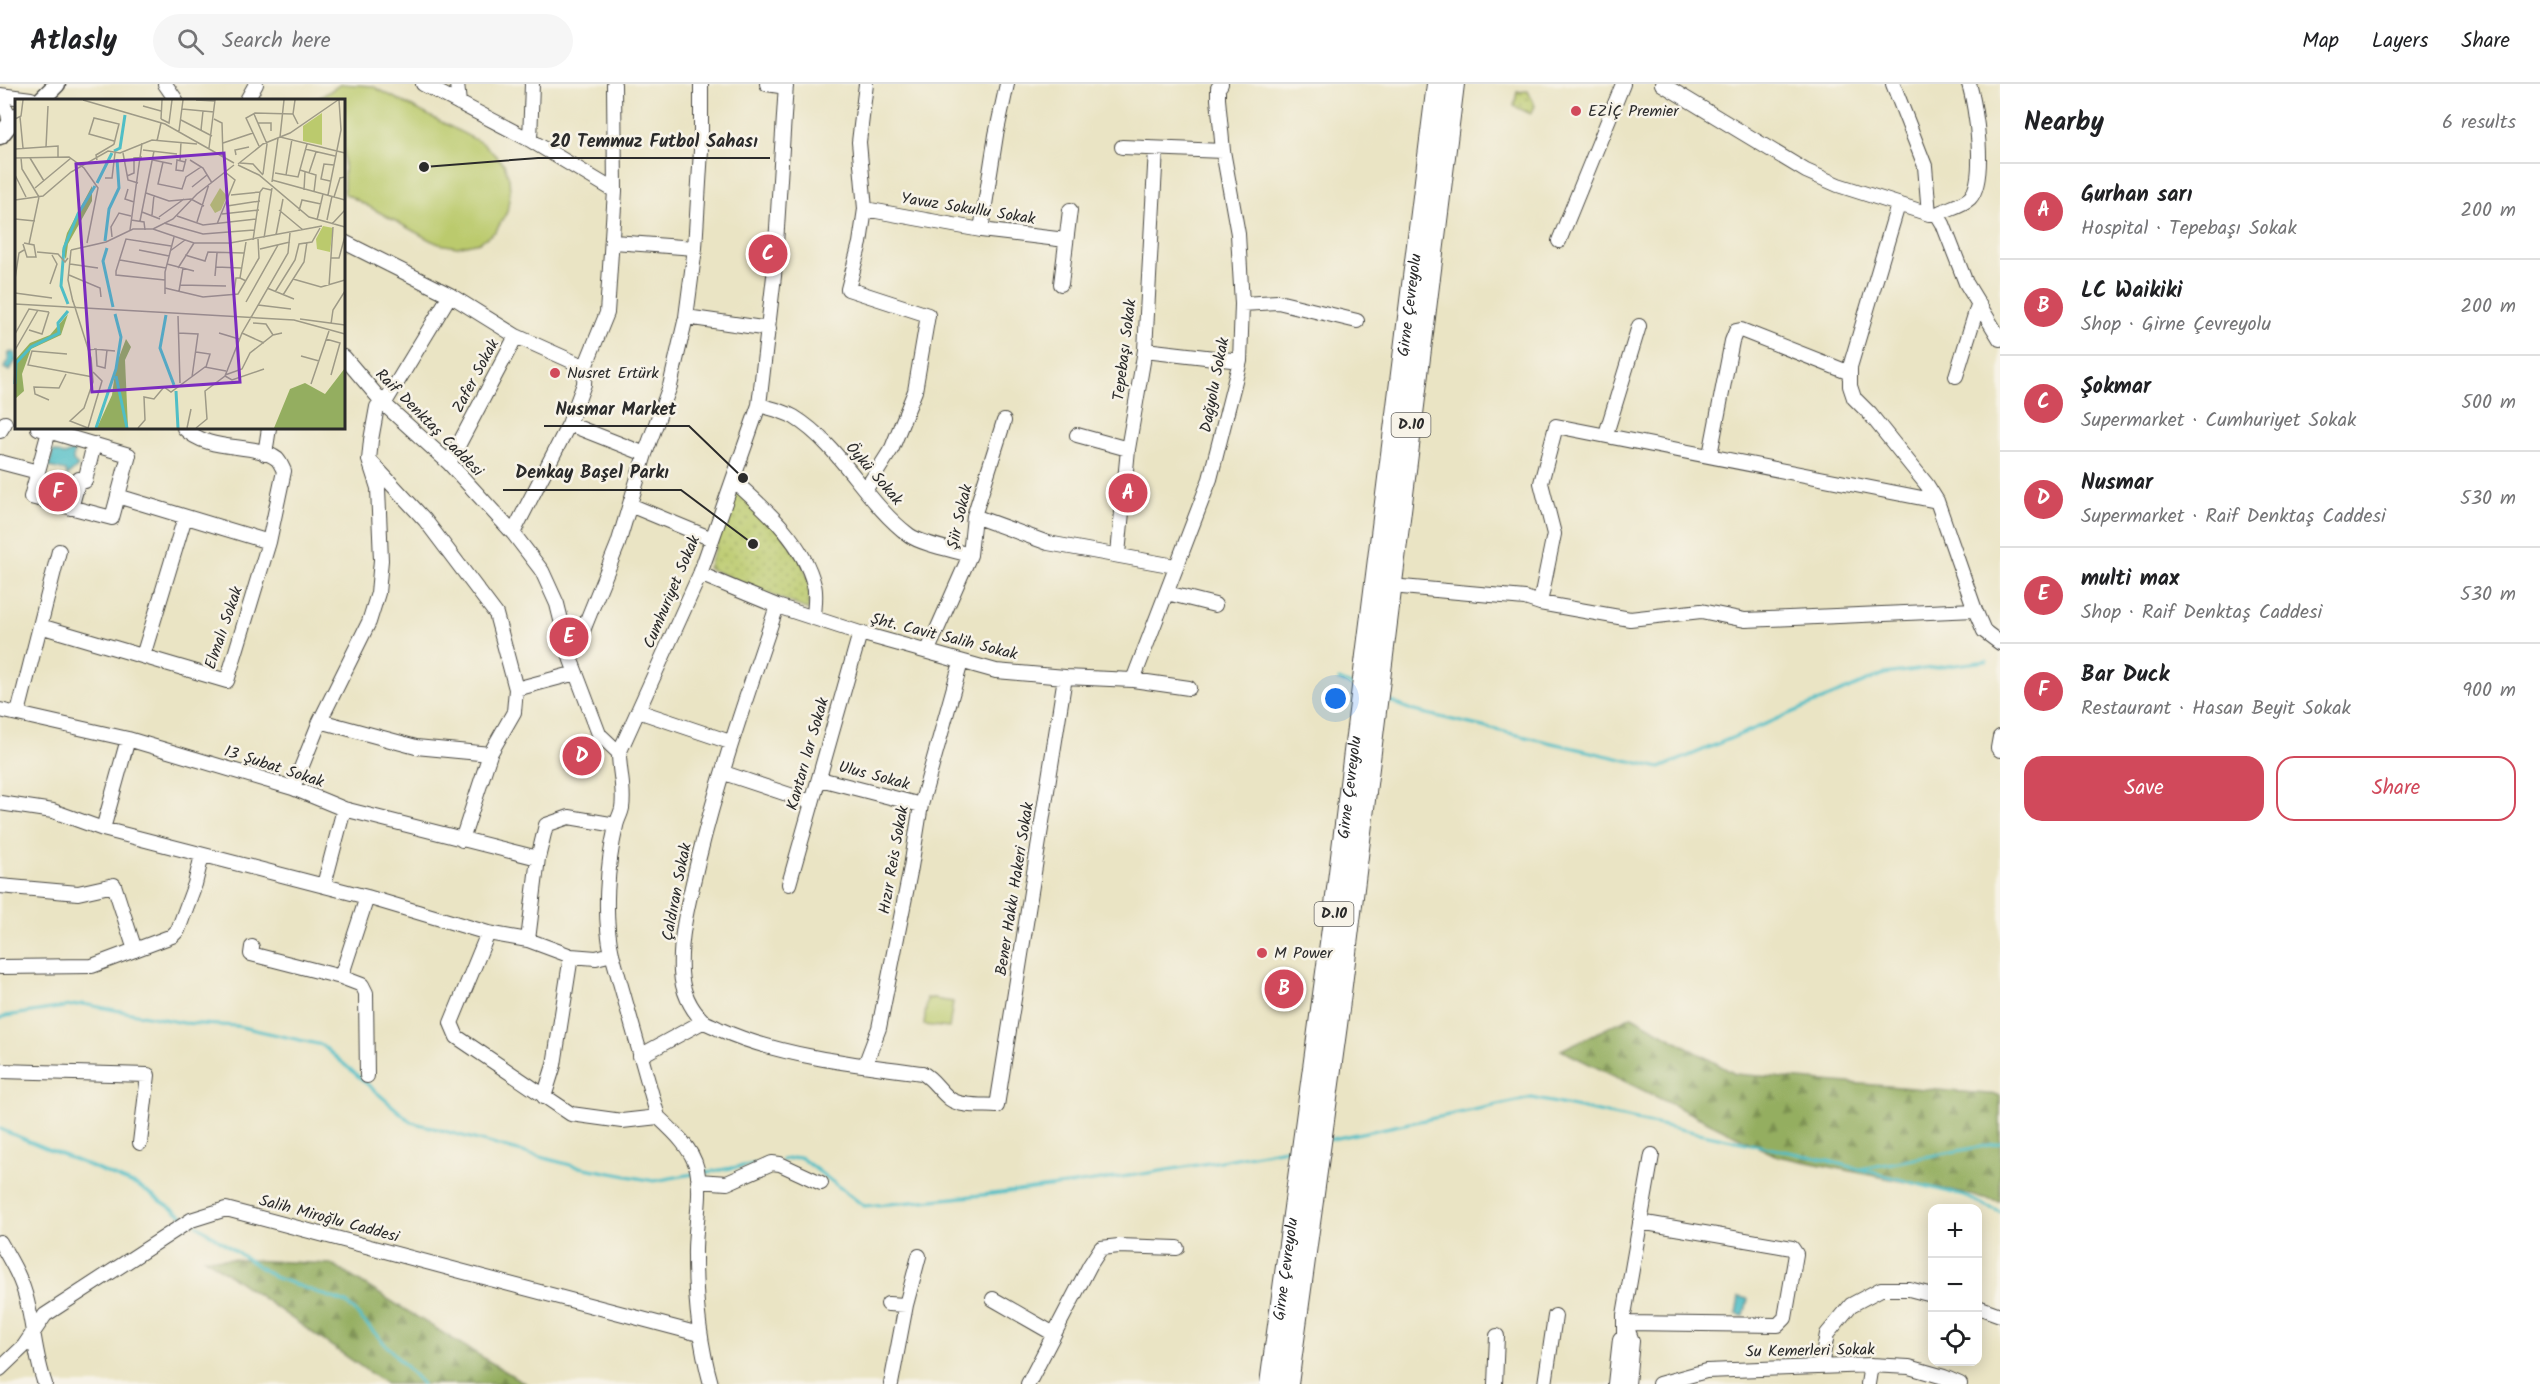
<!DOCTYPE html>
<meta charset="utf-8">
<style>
:root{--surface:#fff;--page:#f6f6f6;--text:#202124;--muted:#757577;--line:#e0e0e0;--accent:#d1495b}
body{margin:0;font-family:Kalam,sans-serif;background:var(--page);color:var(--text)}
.controls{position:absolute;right:18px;bottom:18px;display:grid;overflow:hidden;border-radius:12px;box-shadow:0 3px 15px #0003}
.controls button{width:54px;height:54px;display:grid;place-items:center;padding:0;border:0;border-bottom:2px solid var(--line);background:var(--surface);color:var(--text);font:30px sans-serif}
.you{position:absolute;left:1336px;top:615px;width:21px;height:21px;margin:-15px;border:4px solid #fff;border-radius:50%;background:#1a73e8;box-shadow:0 0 0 9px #1a73e833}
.badge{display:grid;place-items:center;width:39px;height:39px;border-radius:50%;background:var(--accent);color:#fff;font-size:20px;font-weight:700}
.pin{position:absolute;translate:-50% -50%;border:3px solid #fff;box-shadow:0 2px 6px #0006}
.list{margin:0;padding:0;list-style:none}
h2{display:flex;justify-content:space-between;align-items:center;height:78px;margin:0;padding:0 24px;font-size:26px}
h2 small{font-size:20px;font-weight:400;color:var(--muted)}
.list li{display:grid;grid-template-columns:39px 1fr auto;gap:18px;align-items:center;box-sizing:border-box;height:96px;padding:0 24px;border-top:2px solid var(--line)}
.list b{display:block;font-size:22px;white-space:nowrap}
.list p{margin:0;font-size:20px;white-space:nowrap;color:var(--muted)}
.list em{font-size:20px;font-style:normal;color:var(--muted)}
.actions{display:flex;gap:12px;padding:18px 24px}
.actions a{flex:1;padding:14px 0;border:2px solid var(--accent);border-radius:18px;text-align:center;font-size:21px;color:var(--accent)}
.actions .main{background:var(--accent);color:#fff}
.icon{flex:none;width:33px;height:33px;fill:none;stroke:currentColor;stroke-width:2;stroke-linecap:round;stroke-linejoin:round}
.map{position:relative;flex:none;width:2000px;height:1300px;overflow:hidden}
header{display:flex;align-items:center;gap:36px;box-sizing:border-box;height:84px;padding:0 30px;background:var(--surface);border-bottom:2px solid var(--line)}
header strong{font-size:28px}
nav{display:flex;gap:33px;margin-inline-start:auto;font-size:21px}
.search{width:420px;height:54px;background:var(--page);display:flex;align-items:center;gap:15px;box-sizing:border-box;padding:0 21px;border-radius:33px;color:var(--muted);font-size:22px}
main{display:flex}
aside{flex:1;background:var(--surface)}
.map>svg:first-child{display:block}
.forest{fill:url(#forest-firs);stroke:#606c46;stroke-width:1.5}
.park{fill:url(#park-dots);stroke:#737a4c;stroke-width:1.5}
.pitch{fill:#bbca6d;stroke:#737a4c;stroke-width:1.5}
.water{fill:#4fbec6;stroke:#3d7478;stroke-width:1.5}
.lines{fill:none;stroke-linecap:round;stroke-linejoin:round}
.stream{stroke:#4fbec6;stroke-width:3}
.minor-casing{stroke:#484742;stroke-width:16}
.major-casing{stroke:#484742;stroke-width:19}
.highway-casing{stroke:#484742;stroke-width:22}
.minor{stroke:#fff;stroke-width:14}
.major{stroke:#fff;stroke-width:16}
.highway{stroke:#fff;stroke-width:20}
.poi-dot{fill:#d1495b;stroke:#f7f3e8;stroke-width:2}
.labels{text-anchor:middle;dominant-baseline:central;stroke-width:5;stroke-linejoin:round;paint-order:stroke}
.shield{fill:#f7f3e8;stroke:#686764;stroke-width:1.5}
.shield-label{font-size:15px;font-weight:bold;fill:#2b2b2b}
.poi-label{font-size:16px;fill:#2b2b2b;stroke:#f7f3e8;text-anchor:start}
.street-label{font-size:16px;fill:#2b2b2b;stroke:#f7f3e8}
.inset-river{fill:none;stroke:#4fbec6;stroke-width:3}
.inset-road{fill:none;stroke:#9e9a87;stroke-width:1.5}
.view{fill:#7b2cbf;fill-opacity:0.15;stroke:#7b2cbf;stroke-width:3}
.inset-edge{fill:none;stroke:#2b2b2b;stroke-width:3}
.leader{fill:none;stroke:#2b2b2b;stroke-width:2}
.callout-dot{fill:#2b2b2b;stroke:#f7f3e8;stroke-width:2}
.callout-label{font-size:18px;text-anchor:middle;font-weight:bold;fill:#2b2b2b;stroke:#f7f3e8;stroke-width:5;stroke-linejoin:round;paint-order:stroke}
</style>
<header>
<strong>Atlasly</strong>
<div class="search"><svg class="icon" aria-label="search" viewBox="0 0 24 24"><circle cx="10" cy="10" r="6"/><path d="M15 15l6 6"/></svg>Search here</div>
<nav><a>Map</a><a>Layers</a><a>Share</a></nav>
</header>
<main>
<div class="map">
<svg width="2000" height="1300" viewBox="0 0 2000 1300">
<defs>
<pattern id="forest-firs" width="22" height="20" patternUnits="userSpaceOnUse" patternTransform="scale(1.5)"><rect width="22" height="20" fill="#94ae60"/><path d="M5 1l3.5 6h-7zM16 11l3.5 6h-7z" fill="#798e4f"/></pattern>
<pattern id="park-dots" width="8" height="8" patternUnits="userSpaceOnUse" patternTransform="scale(1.5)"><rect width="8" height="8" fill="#bbca6d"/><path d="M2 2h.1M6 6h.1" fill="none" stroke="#98a45a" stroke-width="1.8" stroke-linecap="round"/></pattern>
</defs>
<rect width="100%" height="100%" fill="#f7f3e8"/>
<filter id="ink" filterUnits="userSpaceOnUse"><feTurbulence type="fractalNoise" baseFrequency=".0167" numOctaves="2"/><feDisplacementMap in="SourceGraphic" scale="12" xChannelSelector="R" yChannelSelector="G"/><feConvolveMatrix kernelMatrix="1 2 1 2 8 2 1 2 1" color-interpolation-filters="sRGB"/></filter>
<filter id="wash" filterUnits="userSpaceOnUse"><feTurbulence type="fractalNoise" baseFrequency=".008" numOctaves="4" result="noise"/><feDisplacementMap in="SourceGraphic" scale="24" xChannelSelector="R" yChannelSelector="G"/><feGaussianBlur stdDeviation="1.35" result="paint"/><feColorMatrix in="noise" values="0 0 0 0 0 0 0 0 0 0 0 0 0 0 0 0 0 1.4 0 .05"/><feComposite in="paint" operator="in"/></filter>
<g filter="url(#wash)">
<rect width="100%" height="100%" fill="#eae4c4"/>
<!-- forest -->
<path class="forest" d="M1632,932L1735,990L2000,1011V1117L1777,1072L1561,966Z
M205,1174L331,1180L526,1300H386Z"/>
<!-- park -->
<path class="park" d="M1528,7L1535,22L1531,30L1514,22L1517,8Z
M736,405C764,430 800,460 809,499C811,507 809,518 808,526L708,484Z"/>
<!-- pitch -->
<path class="pitch" d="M341,0L372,2L484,60L504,80L509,94L510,109L507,128L496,147L480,158L457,163L439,160L430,156L344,109V16H316Z
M927,914L953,918L949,944L924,941Z"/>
<!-- water -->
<path class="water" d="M13,268L16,270V277L9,287L4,284L8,278L9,269Z
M53,367L64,371L74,367L73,377L78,382L67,392L66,387L49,383Z
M1739,1213L1748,1215L1744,1232L1736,1230Z"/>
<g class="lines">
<!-- stream -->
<path class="stream" d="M1339,596L1356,603
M1384,615L1414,627L1660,684L1884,590L1987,577
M0,935L6,932L83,920L184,939L237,942L322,961L411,1038L574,1082L654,1097L693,1090
M0,1045L138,1102L183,1132
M1327,1056L1532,1014L1817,1074L1964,1112L2000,1128
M782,1076L800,1073L864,1122C1008,1111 1154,1091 1295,1063
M1860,1085L2000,1059
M702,1089L755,1080
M197,1141L274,1193L347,1219L422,1300"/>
</g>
</g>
<g filter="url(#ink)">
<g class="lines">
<!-- minor casing -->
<g class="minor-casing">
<path id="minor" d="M165,0L176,16
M423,0L530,56L615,107
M457,0L459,19
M767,0L786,3
M1662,0L1806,87L1838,101L1929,130H1937L1943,140L1966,199L2000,255
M1893,0L1925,82L1929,130
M0,11L31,15
M0,16L8,29L10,40
M247,16L256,0
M530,56L532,0
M1122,63L1223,67
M1898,121L1850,283V302L1854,314L1870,330L1927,401L1937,417L1975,526L1984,547L2000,559
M865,125L981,146L1066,156
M1937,130C1946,125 1963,121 1970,114C1987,96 1976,22 1969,0
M981,146L996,51L1007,0
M1559,157L1623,0
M344,158L450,211L516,252L585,283
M614,158L695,164
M1061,200L1070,126
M1242,220L1278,218L1357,237
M686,233L769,245
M1145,266L1240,277
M344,273L384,320L449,379L513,449L542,487L557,520L571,576L599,650L619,669
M1956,292L1978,221
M759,321C770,324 784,327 794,333C841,362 865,418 909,451C921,460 953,466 970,471
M569,340L645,370
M38,344L129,371L112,434L31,413L49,347
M0,347L5,339
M1606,350L1639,242
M1077,351L1128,365
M265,370L269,344
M1710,371L1732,257L1736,247L1741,246L1850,289
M0,378L38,388
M371,378L425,436L496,530L516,605
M449,379L516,252
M733,396C765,425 803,457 814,501C817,511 814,524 814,534
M866,405L892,364L915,307L928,231L848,205L860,159L865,125L859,58L866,0
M124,414L269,458
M630,421L712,455
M71,424L79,395L85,397L94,360
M974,432L1048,459L1175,482
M513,449L569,340L584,300L585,283L607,229L615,107L614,0
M1118,470L1128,365L1145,266L1156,65
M700,490L777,522L860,549L996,587L1065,593L1133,596L1189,604
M1391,502L1525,514L1540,519L1630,535L1701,527L1745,536L1975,526
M1167,509L1215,521
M1540,519L1554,450L1541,399L1556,342L1937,417
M777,522C749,606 719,690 698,777C690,813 679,850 681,888C682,906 690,924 703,937C707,940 714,942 719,945C778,972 858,981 922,989C934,995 939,1007 950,1015C961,1023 983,1021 997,1022L1065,593
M40,542L227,597L269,458L284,387C282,383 280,378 277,375C253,357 210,370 184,344
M928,566L970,471L974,432L1004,337
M143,572L185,433
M571,576L618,460L645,370L670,302L686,233L695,164L701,66V0
M1133,596L1210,395L1240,277L1242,220L1238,150L1223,67L1218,15V4L1221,0
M0,626L128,655L293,704L344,725L538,774
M638,627L730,658
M18,629L59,467
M320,637L416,663L490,670
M2000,653L1998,664L2000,666
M724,689L811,718
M820,695L921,721
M293,704L320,637L369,538L378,509L381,476L378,404L369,376L371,356L377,323L384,320L450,211
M0,719L53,727L103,745L367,813L488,849L528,856L571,872L596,874L612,870
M103,745L128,655
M462,756L490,670L514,628L516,605L576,589
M789,800L860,549
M324,801L344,725
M0,802L78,809L114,801L135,866
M488,849L451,939L457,953L571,1030L622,1037L658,1033
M528,856L538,774L546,741L569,733L616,741
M252,863L251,870L341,893L367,813
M0,883L92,882L172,852L178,846L195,800L202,771
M341,893L362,901L366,909L367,992
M640,972L704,937
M865,981L879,944L911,783L921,721L961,578
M0,987L148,991L140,1059
M544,1013L554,981L571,872
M698,1097L727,1099L772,1079L780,1080L821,1099
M0,1158C11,1177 22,1195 27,1217C34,1245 35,1273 45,1300
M993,1215L1054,1250
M888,1220L906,1221
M1978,1223L2000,1231
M1821,1282L1827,1250L1851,1221L1881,1205H1909L1932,1211
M0,1285L24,1262L45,1231L191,1136L226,1125L699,1250
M711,1300C699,1257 695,1216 695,1172C694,1143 703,1113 697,1085C692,1064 673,1047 658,1033L612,870C603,832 607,781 616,742C617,736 621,730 622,724C625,705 619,688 619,669L700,490L759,321L774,192L786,0
M891,1300L906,1221L919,1172
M1028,1300L1090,1181L1101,1164L1119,1162L1177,1164
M1495,1300L1497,1252
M1545,1300L1555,1232
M1615,1300L1620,1255L1624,1251V1231L1652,1071
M1628,1300L1632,1257L1625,1239L1778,1241L1785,1234L1796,1170L1792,1164L1640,1138
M1659,1300L1706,1287L1871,1281L1909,1283L1944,1293L1960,1300
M1868,1300L1871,1281"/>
</g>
<!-- major casing -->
<g class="major-casing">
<path id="major" d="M41,16L57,0
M0,52L16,32"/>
</g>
<!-- highway casing -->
<g class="highway-casing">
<g id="highway">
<path id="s1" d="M1270,1300L1333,837L1437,0"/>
<path d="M1288,1300L1337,941L1454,0"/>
</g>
</g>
<!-- minor -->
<use href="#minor" class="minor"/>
<!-- major -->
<use href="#major" class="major"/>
<!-- highway -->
<use href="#highway" class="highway"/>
</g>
</g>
<!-- markers -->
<g class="poi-dot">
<circle cx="1576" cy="27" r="6"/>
<circle cx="555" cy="289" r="6"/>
<circle cx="1262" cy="869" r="6"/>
</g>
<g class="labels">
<!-- shield labels -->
<g class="shield">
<rect x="1391.5" y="329" width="39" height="24" rx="4.5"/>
<rect x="1314.5" y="818" width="39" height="24" rx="4.5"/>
</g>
<g class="shield-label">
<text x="1411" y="341">D.10</text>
<text x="1334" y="830">D.10</text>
</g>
<!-- poi labels -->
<g class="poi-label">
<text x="1588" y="27">EZİÇ Premier</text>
<text x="567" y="289">Nusret Ertürk</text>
<text x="1274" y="869">M Power</text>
</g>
<!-- street labels -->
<g class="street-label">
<text transform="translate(968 125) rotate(9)">Yavuz Sokullu Sokak</text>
<text stroke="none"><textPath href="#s1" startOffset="1088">Girne Çevreyolu</textPath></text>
<text transform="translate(1125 266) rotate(-83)">Tepebaşı Sokak</text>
<text transform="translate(476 292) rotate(-62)">Zafer Sokak</text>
<text transform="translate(1215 301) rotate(-79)">Dağyolu Sokak</text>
<text transform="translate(429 339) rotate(45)">Raif Denktaş Caddesi</text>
<text transform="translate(874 390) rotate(49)">Öykü Sokak</text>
<text transform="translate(960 433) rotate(-77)">Şiir Sokak</text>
<text transform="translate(672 508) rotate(-67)">Cumhuriyet Sokak</text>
<text transform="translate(224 544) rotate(-71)">Elmalı Sokak</text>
<text transform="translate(944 553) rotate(14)">Şht. Cavit Salih Sokak</text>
<text transform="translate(808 670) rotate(-74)">Kantarı lar Sokak</text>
<text transform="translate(274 683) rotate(18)">13 Şubat Sokak</text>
<text transform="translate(874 692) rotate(15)">Ulus Sokak</text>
<text stroke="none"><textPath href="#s1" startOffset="602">Girne Çevreyolu</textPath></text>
<text transform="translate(894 776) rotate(-80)">Hızır Reis Sokak</text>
<text transform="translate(1015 805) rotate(-81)">Bener Hakkı Hakeri Sokak</text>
<text transform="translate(677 808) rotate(-79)">Çaldıran Sokak</text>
<text transform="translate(329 1135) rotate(15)">Salih Miroğlu Caddesi</text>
<text stroke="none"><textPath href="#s1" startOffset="116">Girne Çevreyolu</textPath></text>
<text transform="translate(1810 1267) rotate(-1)">Su Kemerleri Sokak</text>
</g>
</g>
<!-- overview -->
<g transform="translate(15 15)">
<rect width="330" height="330" fill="#eae4c4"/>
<path d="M77,87V102L53,145L51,160L47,153L52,134ZM53,215L46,236L16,250L7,275L9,292L0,300L1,260L15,244L35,236ZM111,240L116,248L110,261L113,329H82L97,296L101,266ZM330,269V329H259L275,290L290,284L310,295Z" fill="#94ae60"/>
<path d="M307,14V46L288,42V27ZM308,127L318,129L315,153L302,150L301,140Z" fill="#bbca6d"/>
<path d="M205,89L212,97L206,111L200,114L195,106Z" fill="#bbca6d"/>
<path class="inset-river" d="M99,52L105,49L110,16M82,84L97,54M90,142L94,110L104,89L102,60M92,149L88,162L98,208M53,205L46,187L49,149L63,115L80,87M151,216L145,249L159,286M101,277L112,329M0,285L1,264L16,248L44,234L43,224L53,212M161,292L163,329M81,329L101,270L106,238L100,215"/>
<path class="inset-road" d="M68,1L150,25L219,64M181,1L200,2M269,1L265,38L330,54M280,1L278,15L283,25M128,7L146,12M167,10L199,13M239,15L252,45L248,75M5,18L8,49M0,20L6,17L8,1M146,20L154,24L157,1M146,20L147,1M199,20L207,24L208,58M166,21L197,37M243,24H256V32M186,31L188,12M164,32L168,1M142,42L146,24M208,44L238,34M244,47L231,19L240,14L278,15M31,48L33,7M194,49L200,1M0,50L43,47V58M290,50L320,57M128,51L162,55M108,54L113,81L123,84M221,56L220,51L234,48M0,59L54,58L69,69L83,89L72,144M6,59L7,70L24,98L14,145M15,59L29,82M82,61L81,56L98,46L99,45L104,25L79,19L74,35L99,42M138,61L157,65M175,61L188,69L197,84M165,62L166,43M148,63L143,85L167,90L171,78L186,68M170,63L162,61L161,71L168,72L171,60M225,64L238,65L248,76M223,65L248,45L275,34L323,1M223,66L244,76L294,118L330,128M285,71L301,76L299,93M260,74L283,78L292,45M294,74L301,53M0,76L11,98M271,76L277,40M112,77L119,74V59L127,58M90,79H97L100,54M257,81L330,101M315,82L306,80L309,65L319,66M257,83L263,39M177,88L192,76M20,89L56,59M113,90L110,100L119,103M289,91L290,73M131,94L154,102L176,100L189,107M216,96L245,93L248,89L256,91M313,96L326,31L324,1M319,98L325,79L330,78M0,101L28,97L56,73L93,52L105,54L137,41L182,45M212,107L245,102M264,111L288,131M284,112L287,101L306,105M127,113L145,120M207,115L244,111M137,116L139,96M162,117L188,126L241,120M144,118L169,100M0,120L20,122M116,121L129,123L130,131M302,121L308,95M312,121L317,97M125,122L139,52M182,123L194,85M149,124L188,135L239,131M202,125L220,81L210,73M317,125L330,111M138,130L158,120L182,95L219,66M115,131L127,44M261,136L268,100M97,138L96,128L104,114L116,117M249,139L257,89M238,141L245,93M231,143L225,179L231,182M8,145L12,158H21L19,146L9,144M245,150L275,143M56,151L91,143L118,130H138L179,144H215L307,127M56,151L53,181L58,203M124,151L154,157M155,152L170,141M22,153L43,155L50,163L53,159M170,156L190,162L193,153L229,154M316,159H324L330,137M105,161L151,169M55,165L83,169M152,165L179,172M201,168L226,169M163,169L179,144M54,176L85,189L86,198M200,177L202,154M0,180L4,154L9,151M278,180L306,188L330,181M150,181L101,176V172L111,140L156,147M35,185L42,165L37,156M165,186L211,187M314,187L318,128M150,189L188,198L223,195L244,159L243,140M252,189L279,200M164,192L168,169M260,193L280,161L284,145L297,143L305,129M0,194L37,199M219,194L221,179H225M150,195V173L159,138M268,196L289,163L292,143M58,202L76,259L78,283L69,309L55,322L73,329M231,203L263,146M0,205L279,221L330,235M243,206L276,210M163,217L165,284M285,220L330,226M238,224L251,225L258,236M316,225L318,211L330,192M14,231L27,235L34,213M163,234L183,235L177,278M204,234L224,240M227,234L249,244M0,235L14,210L34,213M311,240L325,244L316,276M79,250L100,252M0,251L23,211M73,251L81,250L82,267L90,269L92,251M181,253L195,255L191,268M52,255L17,252L13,266L78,278M286,257L304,262M210,276L227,270L235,254L258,236L267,234M210,277L217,281L249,270M296,285L314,232M34,301L20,295L19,288L44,289L51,275M73,329L87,282L78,273M123,329L130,321L129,298L139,300L149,288L156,293L190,268L211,272M172,329L176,310M181,329L192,320L190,292L210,277L227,234L273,154L275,134"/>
<path class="view" d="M209,54L225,283L77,293L61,65Z"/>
<rect width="330" height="330" class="inset-edge"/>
</g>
<!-- callouts -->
<path class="leader" d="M424 83L538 74H770M743 394L689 342H544M753 460L681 406H503"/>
<g class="callout-dot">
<circle cx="424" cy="83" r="6"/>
<circle cx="743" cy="394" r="6"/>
<circle cx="753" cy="460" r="6"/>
</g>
<g class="callout-label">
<text x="654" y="63">20 Temmuz Futbol Sahası</text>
<text x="616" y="331">Nusmar Market</text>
<text x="592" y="394">Denkay Başel Parkı</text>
</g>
</svg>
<div class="controls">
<button>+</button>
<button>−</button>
<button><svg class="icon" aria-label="locate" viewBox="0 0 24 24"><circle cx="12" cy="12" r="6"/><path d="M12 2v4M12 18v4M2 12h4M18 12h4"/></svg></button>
</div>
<div class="you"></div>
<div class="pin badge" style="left:1128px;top:409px">A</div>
<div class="pin badge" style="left:1284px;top:905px">B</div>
<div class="pin badge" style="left:768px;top:170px">C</div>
<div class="pin badge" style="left:582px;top:672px">D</div>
<div class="pin badge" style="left:569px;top:553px">E</div>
<div class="pin badge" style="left:58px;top:408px">F</div>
</div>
<aside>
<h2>Nearby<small>6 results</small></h2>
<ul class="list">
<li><span class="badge">A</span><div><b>Gurhan sarı</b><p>Hospital · Tepebaşı Sokak</p></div><em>200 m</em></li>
<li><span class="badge">B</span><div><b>LC Waikiki</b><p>Shop · Girne Çevreyolu</p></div><em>200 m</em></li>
<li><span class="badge">C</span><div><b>Şokmar</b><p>Supermarket · Cumhuriyet Sokak</p></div><em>500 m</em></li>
<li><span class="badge">D</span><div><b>Nusmar</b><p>Supermarket · Raif Denktaş Caddesi</p></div><em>530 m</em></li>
<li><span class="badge">E</span><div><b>multi max</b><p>Shop · Raif Denktaş Caddesi</p></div><em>530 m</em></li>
<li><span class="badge">F</span><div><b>Bar Duck</b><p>Restaurant · Hasan Beyit Sokak</p></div><em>900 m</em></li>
</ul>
<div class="actions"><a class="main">Save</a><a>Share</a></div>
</aside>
</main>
